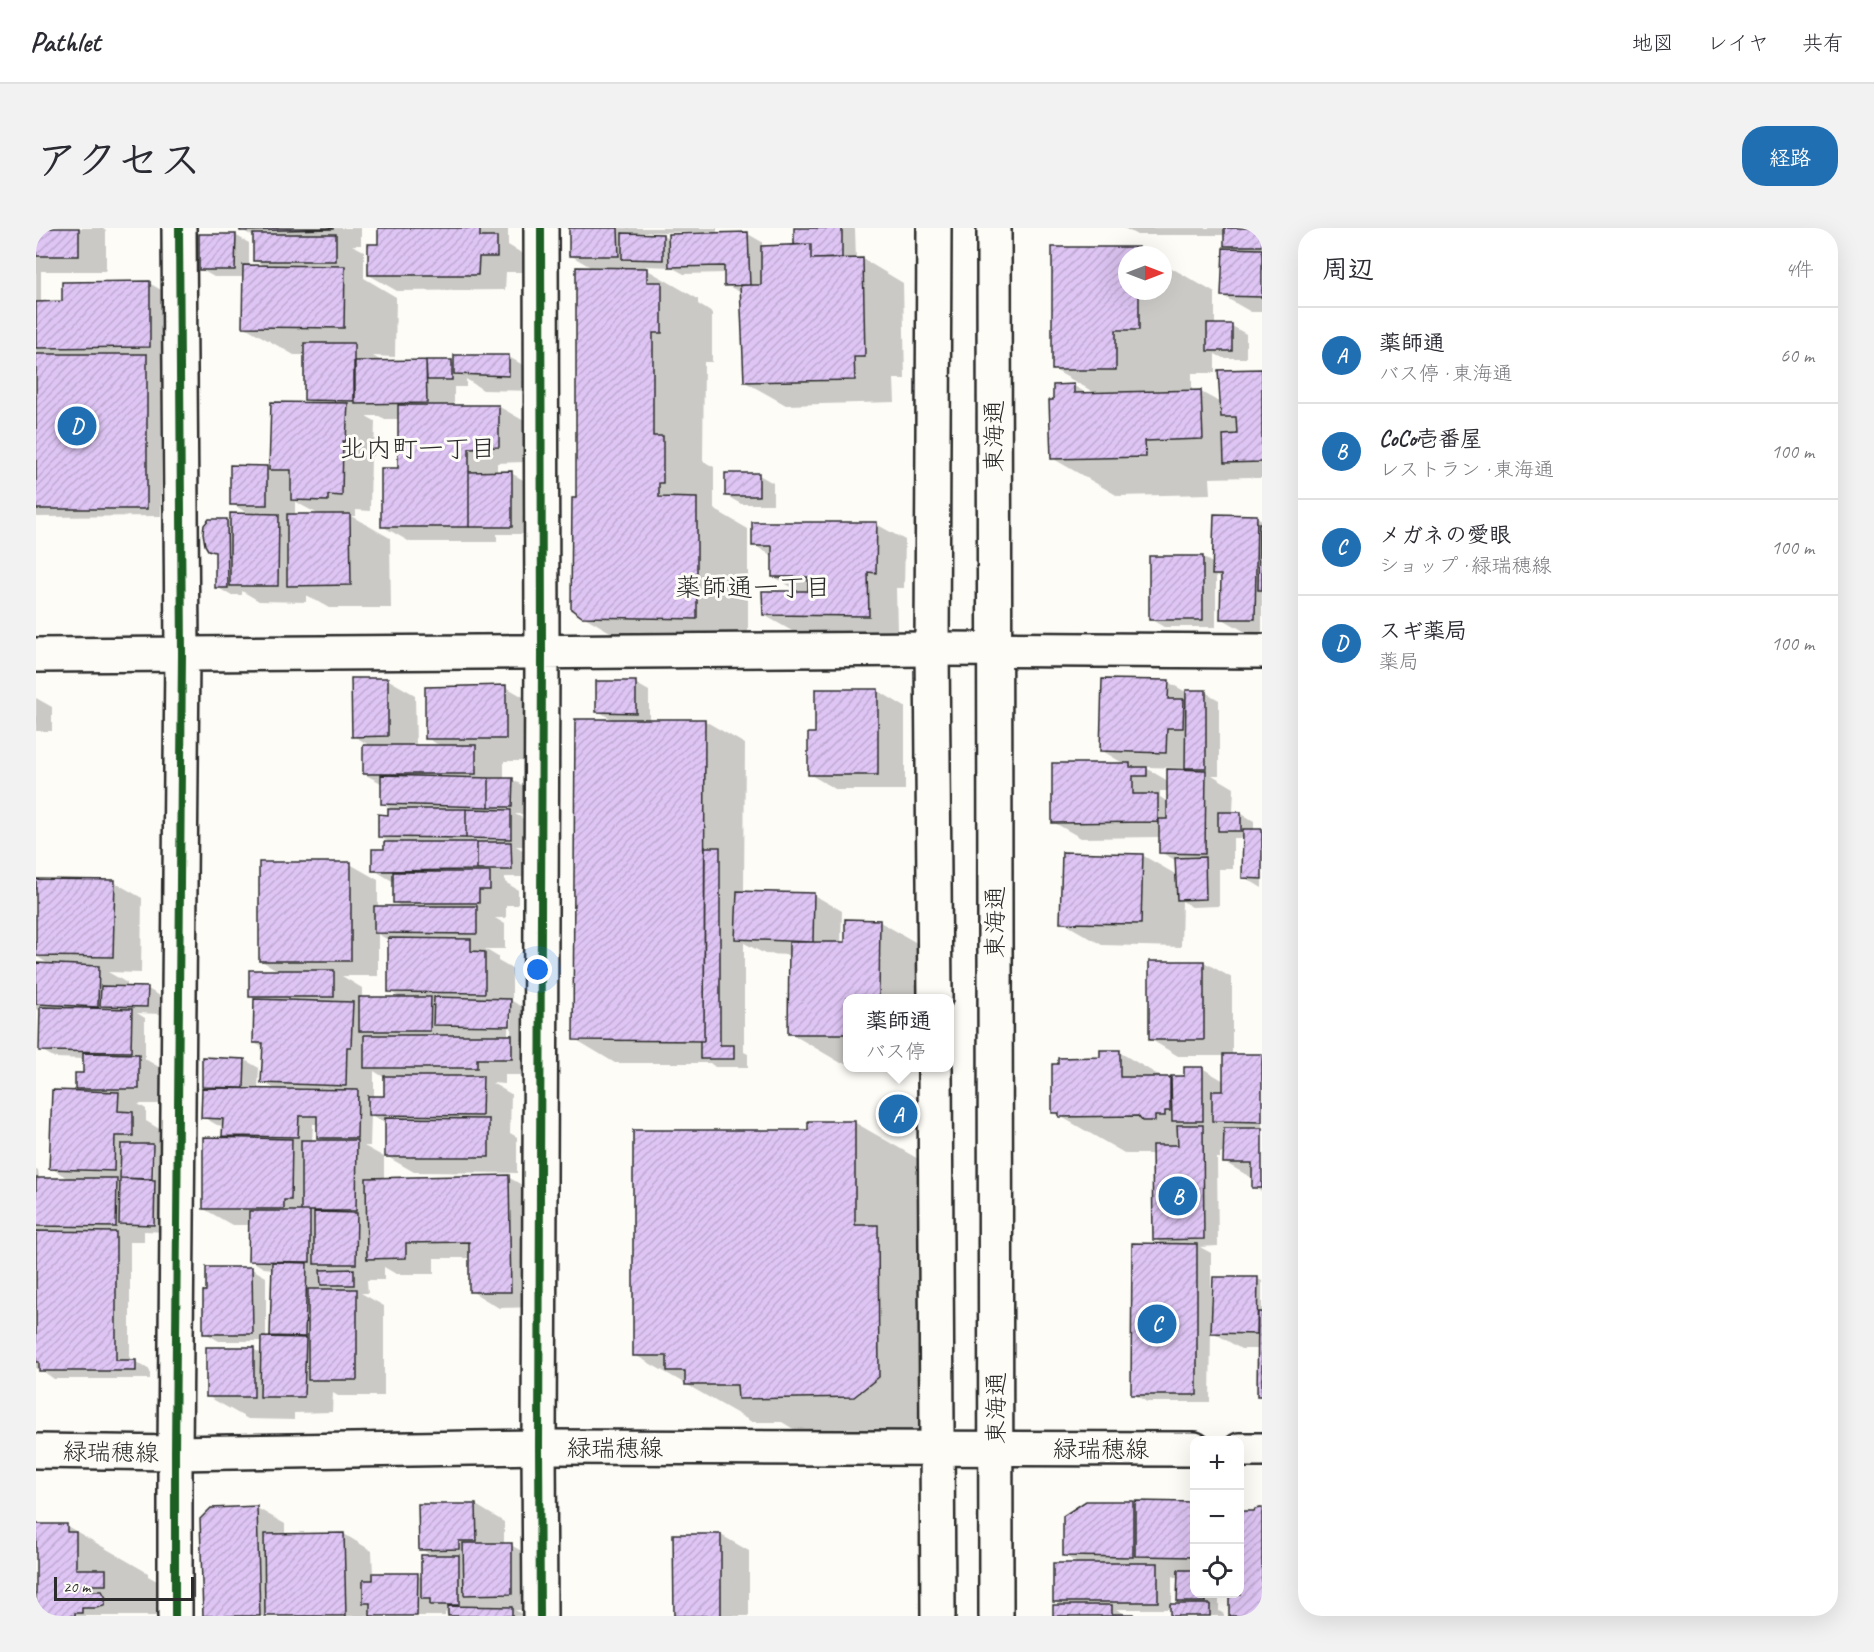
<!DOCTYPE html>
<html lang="ja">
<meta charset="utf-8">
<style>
:root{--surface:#fff;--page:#f2f2f3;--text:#2b2b33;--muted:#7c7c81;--line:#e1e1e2;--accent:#1f6fb2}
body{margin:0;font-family:Caveat,"Klee One",sans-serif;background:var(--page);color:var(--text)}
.controls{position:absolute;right:18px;bottom:18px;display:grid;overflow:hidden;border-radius:12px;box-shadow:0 6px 24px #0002}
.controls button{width:54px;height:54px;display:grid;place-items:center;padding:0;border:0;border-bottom:2px solid var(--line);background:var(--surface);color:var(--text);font:30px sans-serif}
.compass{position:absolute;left:1082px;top:18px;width:54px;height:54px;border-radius:50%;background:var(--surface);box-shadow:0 6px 24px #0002;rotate:90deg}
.scale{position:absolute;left:18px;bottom:15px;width:140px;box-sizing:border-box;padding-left:6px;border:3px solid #2b2b2b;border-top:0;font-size:16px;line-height:21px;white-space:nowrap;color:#2b2b2b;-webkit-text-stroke:4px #fdfcf7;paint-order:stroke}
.you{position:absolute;left:502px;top:742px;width:21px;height:21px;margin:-15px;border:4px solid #fff;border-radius:50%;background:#1a73e8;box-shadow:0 0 0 9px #1a73e833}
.badge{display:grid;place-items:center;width:39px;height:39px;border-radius:50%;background:var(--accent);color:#fff;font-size:20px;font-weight:700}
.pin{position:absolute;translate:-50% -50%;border:3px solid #fff;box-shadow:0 2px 6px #0006}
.popup{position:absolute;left:807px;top:766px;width:111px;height:78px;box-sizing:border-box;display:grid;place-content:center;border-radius:12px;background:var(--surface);filter:drop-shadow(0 2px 4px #0005);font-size:20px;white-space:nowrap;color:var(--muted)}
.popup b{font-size:22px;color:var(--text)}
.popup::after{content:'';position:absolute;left:50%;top:100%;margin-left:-12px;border:12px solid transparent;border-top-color:var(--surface)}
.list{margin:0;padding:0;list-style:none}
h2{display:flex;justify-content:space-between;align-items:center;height:78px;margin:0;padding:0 24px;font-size:26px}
h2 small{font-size:20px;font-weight:400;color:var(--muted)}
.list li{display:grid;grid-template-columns:39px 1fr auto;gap:18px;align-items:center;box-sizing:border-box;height:96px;padding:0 24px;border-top:2px solid var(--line)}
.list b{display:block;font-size:22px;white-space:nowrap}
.list p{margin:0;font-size:20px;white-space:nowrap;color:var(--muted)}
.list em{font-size:20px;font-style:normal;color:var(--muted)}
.icon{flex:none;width:33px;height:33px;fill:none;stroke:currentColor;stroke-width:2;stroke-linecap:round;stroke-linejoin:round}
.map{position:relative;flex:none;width:1226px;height:1388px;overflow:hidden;border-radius:24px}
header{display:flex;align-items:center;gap:36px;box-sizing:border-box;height:84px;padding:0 30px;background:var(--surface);border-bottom:2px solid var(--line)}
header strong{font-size:28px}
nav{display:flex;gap:33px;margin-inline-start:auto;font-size:21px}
.intro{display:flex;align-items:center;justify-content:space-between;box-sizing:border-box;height:144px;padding:0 36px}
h1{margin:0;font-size:42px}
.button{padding:15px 27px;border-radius:24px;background:var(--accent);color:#fff;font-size:21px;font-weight:700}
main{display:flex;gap:36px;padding:0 36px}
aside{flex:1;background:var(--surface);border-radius:24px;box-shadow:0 6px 24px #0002}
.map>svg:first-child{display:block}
.shadow{fill:#0003;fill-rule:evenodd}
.building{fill:url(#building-hatch);stroke:#2b2b2b;stroke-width:1.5}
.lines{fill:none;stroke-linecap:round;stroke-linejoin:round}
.street-casing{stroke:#2b2b2b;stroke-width:38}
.secondary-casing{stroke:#2b2b2b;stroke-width:38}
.primary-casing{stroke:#2b2b2b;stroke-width:38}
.street{stroke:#fdfcf7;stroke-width:33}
.secondary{stroke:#fdfcf7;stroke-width:33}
.primary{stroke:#fdfcf7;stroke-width:33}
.cycleway-casing{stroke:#fdfcf7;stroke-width:11}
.cycleway{stroke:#1b5e20;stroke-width:8}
.labels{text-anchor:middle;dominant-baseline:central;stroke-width:6;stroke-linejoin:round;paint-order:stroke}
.street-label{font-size:24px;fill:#2b2b2b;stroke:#fdfcf7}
.neighbourhood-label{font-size:26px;fill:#2b2b2b;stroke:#fdfcf7}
</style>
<header>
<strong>Pathlet</strong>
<nav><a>地図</a><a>レイヤ</a><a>共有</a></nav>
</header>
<div class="intro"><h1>アクセス</h1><a class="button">経路</a></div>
<main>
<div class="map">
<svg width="1226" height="1388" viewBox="0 0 1226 1388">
<defs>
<pattern id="building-hatch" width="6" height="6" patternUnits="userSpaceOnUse" patternTransform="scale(1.5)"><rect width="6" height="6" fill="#dec5f4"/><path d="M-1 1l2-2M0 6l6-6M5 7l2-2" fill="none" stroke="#bfa9d1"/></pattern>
</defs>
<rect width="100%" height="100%" fill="#fdfcf7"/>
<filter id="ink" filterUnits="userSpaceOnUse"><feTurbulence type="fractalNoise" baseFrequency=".0167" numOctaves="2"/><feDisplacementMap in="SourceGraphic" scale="12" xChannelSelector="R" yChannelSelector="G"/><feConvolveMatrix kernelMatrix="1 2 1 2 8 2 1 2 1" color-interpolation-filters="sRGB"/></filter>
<g filter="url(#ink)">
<!-- shadow -->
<path class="shadow" d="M0,0H66L70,3V43H5V75H28L113,55L141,71V134H125V288L0,289Z
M206,0H325V17H316L328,23V50L360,69L359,129L337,128L345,133L416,134L419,136L473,129L501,145V163L447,162L430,151V159H418V178H462L490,194V234L461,235V245H475L489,253V306H461V314H374L346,298L363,241V191H349L343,188H330L339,193L338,228H335L334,283L320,282V288H315L354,310L355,380H293L270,367V374L223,373L206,363V367H194L181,359L191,292L196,295L215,287L196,276L231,240L234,242L278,176L269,171V127H258L207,98L208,49H178L164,41L199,7L213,15V38H229L218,32V9L206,2ZM259,273L267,278L284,287L259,288Z
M344,0H472V17L489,27V44H470L469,62L361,63L333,47L344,18Z
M534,0H681V7L712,6L726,14V19L759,18V0H817L819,1L820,31H827L867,55L869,151H858L859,174L750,177L709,154L706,65L690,57V45L648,46L635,39L610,38V41L662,71V76L676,85V134H668L667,233L678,239V281L712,301V419L598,418L547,388L541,271L558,41L534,27ZM604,4H677V7L634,11L627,7H604Z
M1088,0H1226V84H1215L1187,68L1197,21L1189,17V7H1101Z
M1017,20H1102L1114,27H1091V63H1127V35L1179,65V98H1196L1210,106V130H1187L1179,126V145H1156V164H1165L1185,175L1226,142V250H1217L1214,249L1174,250L1175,266L1082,268L1016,230L1019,173L1038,158L1052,166H1061L1017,141Z
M723,247L737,255V276H705L691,268Z
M1179,288L1221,289L1226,292V406H1213L1185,390L1187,351L1180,348V399H1128L1114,391L1166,329L1178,336Z
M840,296L869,312L868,360H860L861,403H756L728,387L766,365L738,349V329L718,317Z
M351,451L379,467L380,519H406L391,510L470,459L510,482V533H468V551L477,552L491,560L490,586H479L488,591V618H480L488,623L489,649H469V654L482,662V677H470V690H459L469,696V721H449L462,729V733L476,741V773L503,788L502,814L483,813L503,825V847H469V856L456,855L475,866L474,905L481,909V945L378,944L350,928L351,896L335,887L334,918H328L348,929V951L472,949L500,965L503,1079L463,1080L435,1063L434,1030H398V1046H360L348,1039V1052H331L332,1065H325L348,1078V1168H302L297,1165L296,1184L258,1185V1192L212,1191L171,1168L217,1121L226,1126L227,1113H183L169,1105L216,1041L230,1049V1111L241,1110L236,1107L237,1041L228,1040L214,1032V997H196L168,981L195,911L188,907V898L181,897L167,889L172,860L167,858L209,832L223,840L222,862H241L227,854L228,820L218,815L220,772L214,768L245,744L224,732L314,636L342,652V680H368L358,674V654L338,642L349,623L356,616L343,608L354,589V580L346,575L347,556L328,546L336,519L318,508ZM342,706L354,713L353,763L365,770H326V760L306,748H342ZM473,785H476L475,806H472ZM338,843L349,850V870H338ZM277,896H283L282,909L290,913H276Z
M1132,454L1150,464H1169L1183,472V547H1176L1198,560L1197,585H1204L1218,593V603H1226V660L1208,649V610H1197V641H1183V678L1156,679L1146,673L1145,719L1066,717L1026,694L1106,627L1141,647V633L1124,624V609L1045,610L1017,594L1090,537L1065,522ZM1108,539L1152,540L1157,543L1132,553ZM1124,563H1132V574L1124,569Z
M599,455L613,463V493H669L709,516L708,665L778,667L806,683L805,716H810L844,694L895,723L894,770H811V835H805L754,805V727L729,726L708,715V824L712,826V839H679L674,835H579L539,811L577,492L562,483Z
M841,462L869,479V562H801L773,546L781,506Z
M0,470L16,479V503H0Z
M0,652L78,654L106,670L105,745L72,744L91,755V760L112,761L126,769L125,786L101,785L109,790V831L130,843V876H102L110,881V893L125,902V923L130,926L132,1004L108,1003V1014H94V1134H100L114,1142V1151H18L4,1141H0V1005H3L0,1003V941L2,942L3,951L35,952L15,940L48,864L40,860L49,846V831L19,830L5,822L6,784L0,781V737L16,738L0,728ZM115,923H118L117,959H114Z
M1168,734L1196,750V827L1226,828V964L1218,959L1216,950L1188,934L1189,925H1184V930H1181L1182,1018L1164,1019L1175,1025V1078H1178L1222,1051L1226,1053V1169L1222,1167L1223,1121H1205L1175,1103L1174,1174H1111L1097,1166L1129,1017L1119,1011L1118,926H1090L1017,884L1066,831L1083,824L1129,851L1137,853L1150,850L1166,840L1188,853V828H1142L1114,811Z
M818,894L884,932L909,1187L884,1206L769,1208L746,1194H716L599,1127L774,903Z
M1050,1274L1097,1275L1100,1277V1275L1158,1276V1366H1183V1383L1188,1386V1388H1135V1381H1080L1091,1387L1019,1388L1028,1379L1018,1373L1043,1336L1028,1327ZM1136,1348L1143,1351V1373L1151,1378H1136Z
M440,1277L468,1294V1317H475L503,1333V1382H479L489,1388H413L409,1384V1388H168L221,1280L249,1296V1307L308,1306L336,1323L337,1346L381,1347L386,1350L398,1329L385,1321Z
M1204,1284L1205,1285L1226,1388H1194V1366H1204Z
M0,1297L31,1298L112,1345V1348L121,1353V1372L148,1388H0Z
M685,1307L713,1323V1388H640Z"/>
<!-- building -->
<path class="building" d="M0,0H43V28H0Z
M204,0H297V1L204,3Z
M342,0H444V9H461V29H443L442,47H332V16H342Z
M533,0H582L583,28H533Z
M758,0H806V30L775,31V16L758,17Z
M1188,0H1226V18H1188Z
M712,4L714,57L688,58V38L633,39L632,6Z
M586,5L627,6V32L586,31Z
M163,6H200L199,42H163Z
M217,6H300V33H217Z
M775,16V31L827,30L829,129H818L819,152L708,154L704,57H725V18Z
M1016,19H1103V27H1091V63H1103V102H1080V142H1016Z
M1187,20L1226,21V69L1185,68Z
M207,37L309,38L308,100L206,99Z
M540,39L611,40V54H626V105H617V208H627V255H623V269L661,270V391L546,389L535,381L536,270H540Z
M114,53V119L0,120V74L26,73V54Z
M1171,96H1196V123H1171Z
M268,115H318V173L268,172Z
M0,126H111V281H0Z
M418,127H473V148L418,146Z
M390,132H416V152H391Z
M390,132L391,175L319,176V133Z
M1226,141V234L1188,235L1187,207L1201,206L1200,189H1185L1182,142Z
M1038,156V165L1165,162L1167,211L1109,213L1110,229L1015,231L1013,172H1017V157Z
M235,174L312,175L310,213H307L306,268L292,267V273L255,272V242H233Z
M362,177H463V219L433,220V299H345V240H362Z
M194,237L231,238V277H194Z
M476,243V299H433V244Z
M689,245H723V268H689Z
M194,285L243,286L242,358H194Z
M251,286H314L315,357L251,358Z
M1178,286L1221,287L1219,391H1184L1185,347H1176Z
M173,291H191L192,360H179V324L172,322L169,317L167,305L168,297Z
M716,294H841L840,345L832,344L833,388L727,387L726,363H772V349H736V318H716Z
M1223,295H1226V362H1222Z
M1113,328H1167V392H1113Z
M315,450H352V508L316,509Z
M1066,451L1133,452L1132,471H1148L1147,500H1131L1130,525L1064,523Z
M560,453H600V485L560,484Z
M470,457V511H389V459Z
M779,461H842V547H772V505H779Z
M1150,462H1170V540H1149Z
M539,491H669L668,813L537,812Z
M327,517H440V546H327Z
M1016,535H1094V539H1111V548H1097V566H1122V594L1016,595Z
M1131,541L1170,542L1169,626L1123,625V591H1131Z
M345,547L453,550V579L345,576Z
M453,550H477L476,579H453Z
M352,581H430V610L342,609V586L352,587Z
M430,581L475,582V611L430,610Z
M1182,584H1205V603H1182Z
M1207,601H1226V651L1206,650Z
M348,614H441V642L336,643V621H348Z
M441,614H475L476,642H441Z
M669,619H684V817H698V831H664V813H668Z
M1026,624L1107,626L1105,696L1024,695Z
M1169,629L1170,671L1141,672L1139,630Z
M223,634H315V733H223Z
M357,644H454V662H443V675H357Z
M0,651L79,652L77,729L0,728Z
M701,663L778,665L777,714L699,711Z
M338,678H441V706L338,705Z
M809,691L844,692L843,770H811V806H752L753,714H809Z
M352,710L435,711V723L449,724V765L352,764Z
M1113,733H1168V812H1113Z
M0,735L63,738L62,779L0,776Z
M213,742H298V769H213Z
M65,758L112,759L111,779L64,778Z
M323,769H395L394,803H323Z
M398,769L475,771L474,798L397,797Z
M218,771L317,774L315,819H311L310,858L225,855L227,815H217Z
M4,779L96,781L95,824L3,823Z
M328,807H476V831H441V840H328Z
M1064,822H1084V849H1134V883H1129V888H1119V893H1106L1102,888L1023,889V885H1016V836H1022V830L1064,829Z
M47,825L103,826V861H39V845H47Z
M1187,826H1226V894L1176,893V863H1187Z
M166,829L209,831L208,860L166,859Z
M1148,839H1167V893H1136L1135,848H1148Z
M348,848H447L446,888L332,887V868H348Z
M166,860L322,862L321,910H281V888H263L262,909L186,908L187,891L165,890Z
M16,862L83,864L82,883L97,884V908H79L78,943L13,941Z
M349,890L453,891V929H349Z
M772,893H819V997H842L843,1149L818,1169L702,1171L701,1157H649V1143H631V1128H597V902H772Z
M1141,897H1167L1168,1011L1117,1012L1116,917H1142Z
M1188,900H1226V960H1216V935H1187Z
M167,909L256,911L255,972H248V981H167Z
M265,912H321L320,983H265Z
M85,916H117L116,951L84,950Z
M473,947L475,1064H433V1014L370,1015V1030L331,1031L330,950Z
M0,950H81L80,999L0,998Z
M84,950L119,952L118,997L83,996Z
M213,983H274V1034L212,1033Z
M278,984L321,985L320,1036H278Z
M0,1003L80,1004V1132H100V1143H3V1134H0Z
M1096,1015L1161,1016V1167H1095Z
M236,1034L271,1035L269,1109L234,1108Z
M170,1039H216L217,1106H167V1063H170Z
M318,1041V1057H285L284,1042Z
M1177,1049H1222L1221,1106L1175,1105Z
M272,1061H321V1152H272Z
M1222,1084H1226V1168H1221Z
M225,1109L270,1110L268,1169H224Z
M170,1119H218V1169H170Z
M1050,1273H1097V1329L1027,1328V1288Z
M1099,1273L1158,1274V1329L1099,1328Z
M382,1276H440L441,1313H423V1321L383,1322Z
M221,1278L224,1388H167L164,1291L175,1280Z
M1224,1280H1226V1388H1193V1366H1204V1283H1218L1219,1281Z
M0,1296H31V1304H40V1341H70V1357H46V1363H66L70,1370L68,1378L60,1380H46V1385H39V1388H0Z
M308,1305L310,1388H229L228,1306Z
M637,1306H685V1388H638Z
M427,1315H476V1366L428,1367Z
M385,1327H423V1377H394V1371H385Z
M1017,1335H1122V1374H1017Z
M1142,1342H1158V1366H1170V1374H1141Z
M337,1345H382L381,1388H334V1375H327V1352H337Z
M1134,1376H1174V1388H1134Z
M1017,1377H1076V1386H1097L1098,1388H1017Z
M412,1378L476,1379V1388H412Z"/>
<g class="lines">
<!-- street casing -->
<g class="street-casing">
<path id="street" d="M0,427L896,421L1226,423
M139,1388V1225L146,426L143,0
M504,1388L503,1219L506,424L505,0"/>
</g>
<!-- secondary casing -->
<g class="secondary-casing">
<path id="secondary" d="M1204,1222H1226
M0,1223L139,1225L503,1219L1158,1221"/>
</g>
<!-- primary casing -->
<g class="primary-casing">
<path id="primary" d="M898,0L896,421L899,770
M958,0L960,1388
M899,840L902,1388"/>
</g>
<!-- street -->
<use href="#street" class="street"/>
<!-- secondary -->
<use href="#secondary" class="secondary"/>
<!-- primary -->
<use href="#primary" class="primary"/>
<!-- cycleway casing -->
<g class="cycleway-casing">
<path id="cycleway" d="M139,1388V1225L146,426L143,0
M504,1388L503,1219L506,424L505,0"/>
</g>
<!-- cycleway -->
<use href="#cycleway" class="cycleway"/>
</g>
</g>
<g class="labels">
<!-- street labels -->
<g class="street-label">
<text transform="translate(958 208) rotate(-90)">東海通</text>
<text transform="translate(959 694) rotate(-90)">東海通</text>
<text transform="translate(960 1180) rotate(-90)">東海通</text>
<text x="579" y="1220">緑瑞穂線</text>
<text x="1065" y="1221">緑瑞穂線</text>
<text transform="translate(75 1224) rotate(1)">緑瑞穂線</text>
</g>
<!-- neighbourhood labels -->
<g class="neighbourhood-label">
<text x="382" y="220">北内町一丁目</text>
<text x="717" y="359">薬師通一丁目</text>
</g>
</g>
</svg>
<div class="controls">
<button>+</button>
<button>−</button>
<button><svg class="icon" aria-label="locate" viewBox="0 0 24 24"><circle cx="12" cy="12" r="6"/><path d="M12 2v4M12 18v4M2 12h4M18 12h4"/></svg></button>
</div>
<svg class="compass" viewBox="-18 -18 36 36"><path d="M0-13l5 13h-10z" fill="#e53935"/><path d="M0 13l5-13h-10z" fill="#7c7c81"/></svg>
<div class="scale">20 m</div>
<div class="you"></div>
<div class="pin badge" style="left:862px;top:886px">A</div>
<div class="popup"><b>薬師通</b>バス停</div>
<div class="pin badge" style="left:1142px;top:968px">B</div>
<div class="pin badge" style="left:1121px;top:1096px">C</div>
<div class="pin badge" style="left:41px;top:198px">D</div>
</div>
<aside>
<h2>周辺<small>4件</small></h2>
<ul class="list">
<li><span class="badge">A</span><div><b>薬師通</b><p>バス停 · 東海通</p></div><em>60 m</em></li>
<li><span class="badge">B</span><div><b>CoCo壱番屋</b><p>レストラン · 東海通</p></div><em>100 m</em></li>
<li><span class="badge">C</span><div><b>メガネの愛眼</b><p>ショップ · 緑瑞穂線</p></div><em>100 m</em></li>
<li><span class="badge">D</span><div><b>スギ薬局</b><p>薬局</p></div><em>100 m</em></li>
</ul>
</aside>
</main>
